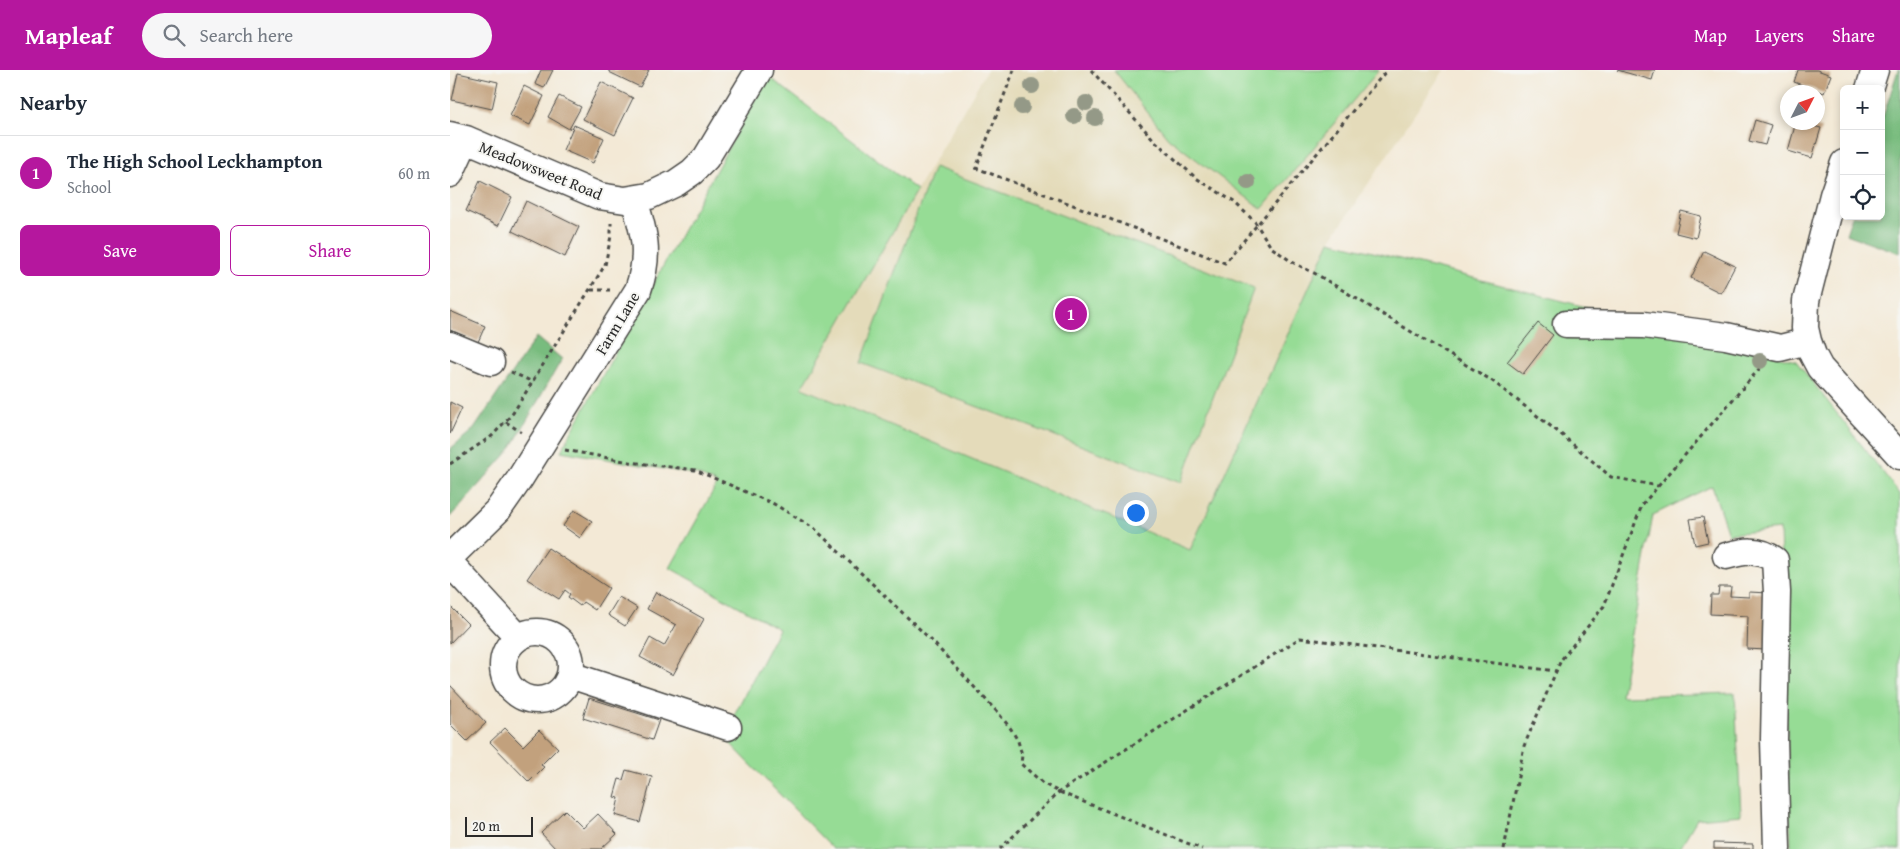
<!DOCTYPE html>
<meta charset="utf-8">
<style>
:root{--surface:#fff;--page:#f6f6f7;--text:#1f2937;--muted:#747a83;--line:#e0e1e3;--accent:#b5179e}
body{margin:0;font-family:"Gentium Book Plus",serif;background:var(--page);color:var(--text)}
.controls{position:absolute;right:15px;top:15px;display:grid;overflow:hidden;border-radius:8px;box-shadow:0 2px 8px #0003}
.controls button{width:45px;height:45px;display:grid;place-items:center;padding:0;border:0;border-bottom:1px solid var(--line);background:var(--surface);color:var(--text);font:25px sans-serif}
.compass{position:absolute;left:1330px;top:15px;width:45px;height:45px;border-radius:50%;background:var(--surface);box-shadow:0 2px 8px #0003;rotate:48deg}
.scale{position:absolute;left:15px;bottom:12px;width:68px;box-sizing:border-box;padding-left:5px;border:2px solid #2b2b2b;border-top:0;font-size:14px;line-height:18px;white-space:nowrap;color:#2b2b2b;-webkit-text-stroke:4px #f6f6f2;paint-order:stroke}
.you{position:absolute;left:685px;top:442px;width:18px;height:18px;margin:-12px;border:4px solid #fff;border-radius:50%;background:#1a73e8;box-shadow:0 0 0 8px #1a73e833}
.badge{display:grid;place-items:center;width:32px;height:32px;border-radius:50%;background:var(--accent);color:#fff;font-size:16px;font-weight:700}
.pin{position:absolute;translate:-50% -50%;border:2px solid #fff;box-shadow:0 1px 5px #0006}
.list{margin:0;padding:0;list-style:none}
h2{display:flex;justify-content:space-between;align-items:center;height:65px;margin:0;padding:0 20px;font-size:21px}
h2 small{font-size:16px;font-weight:400;color:var(--muted)}
.list li{display:grid;grid-template-columns:32px 1fr auto;gap:15px;align-items:center;box-sizing:border-box;height:75px;padding:0 20px;border-top:1px solid var(--line)}
.list b{display:block;font-size:19px;white-space:nowrap}
.list p{margin:0;font-size:16px;white-space:nowrap;color:var(--muted)}
.list em{font-size:16px;font-style:normal;color:var(--muted)}
.actions{display:flex;gap:10px;padding:15px 20px}
.actions a{flex:1;padding:11px 0;border:1px solid var(--accent);border-radius:8px;text-align:center;font-size:18px;color:var(--accent)}
.actions .main{background:var(--accent);color:#fff}
.icon{flex:none;width:28px;height:28px;fill:none;stroke:currentColor;stroke-width:2;stroke-linecap:round;stroke-linejoin:round}
.map{position:relative;flex:none;width:1450px;height:779px;overflow:hidden}
header{display:flex;align-items:center;gap:30px;box-sizing:border-box;height:70px;padding:0 25px;background:var(--accent);color:#fff}
header strong{font-size:24px}
nav{display:flex;gap:28px;margin-inline-start:auto;font-size:18px}
.search{width:350px;height:45px;background:var(--page);display:flex;align-items:center;gap:12px;box-sizing:border-box;padding:0 18px;border-radius:28px;color:var(--muted);font-size:19px}
main{display:flex}
aside{flex:1;background:var(--surface)}
.map>svg:first-child{display:block}
.built{fill:#e4dbba}
.green{fill:#96dc95;stroke:#608460}
.forest{fill:#78bc7e;stroke:#527454}
.building{fill:#c2a17d}
.lines{fill:none;stroke-linecap:round;stroke-linejoin:round}
.minor-casing{stroke:#494845;stroke-width:29}
.path{stroke:#494845;stroke-width:3;stroke-dasharray:4 4;stroke-linecap:butt}
.minor{stroke:#fff;stroke-width:26}
.tree{fill:#949987}
.labels{text-anchor:middle;dominant-baseline:central;stroke-width:4;stroke-linejoin:round;paint-order:stroke}
.street-label{font-size:16px;fill:#2b2b2b;stroke:#f6f6f2}
</style>
<header>
<strong>Mapleaf</strong>
<div class="search"><svg class="icon" aria-label="search" viewBox="0 0 24 24"><circle cx="10" cy="10" r="6"/><path d="M15 15l6 6"/></svg>Search here</div>
<nav><a>Map</a><a>Layers</a><a>Share</a></nav>
</header>
<main>
<aside>
<h2>Nearby<small></small></h2>
<ul class="list">
<li><span class="badge">1</span><div><b>The High School Leckhampton</b><p>School</p></div><em>60 m</em></li>
</ul>
<div class="actions"><a class="main">Save</a><a>Share</a></div>
</aside>
<div class="map">
<svg width="1450" height="779" viewBox="0 0 1450 779">
<rect width="100%" height="100%" fill="#f6f6f2"/>
<filter id="ink" filterUnits="userSpaceOnUse"><feTurbulence type="fractalNoise" baseFrequency=".02" numOctaves="2"/><feDisplacementMap in="SourceGraphic" scale="10" xChannelSelector="R" yChannelSelector="G"/><feConvolveMatrix kernelMatrix="1 2 1 2 8 2 1 2 1" color-interpolation-filters="sRGB"/></filter>
<filter id="wash" filterUnits="userSpaceOnUse"><feTurbulence type="fractalNoise" baseFrequency=".0096" numOctaves="4" result="noise"/><feDisplacementMap in="SourceGraphic" scale="20" xChannelSelector="R" yChannelSelector="G"/><feGaussianBlur stdDeviation="1.12" result="paint"/><feColorMatrix in="noise" values="0 0 0 0 0 0 0 0 0 0 0 0 0 0 0 0 0 1.4 0 .05"/><feComposite in="paint" operator="in"/></filter>
<g filter="url(#wash)">
<rect width="100%" height="100%" fill="#f3e9d6"/>
<!-- built -->
<path class="built" d="M537,0H994L880,171L740,480L351,318Z"/>
<!-- green -->
<path class="green" d="M664,0H929L812,139L718,68Z
M318,6L467,120L352,318L740,480L880,171L1346,291L1450,424V779H1341L1330,459L1278,464L1262,416L1203,445L1171,626L1285,623L1291,745L1247,749L1229,779H383L273,666L329,559L220,498L267,414L248,405L111,381Z
M484,97L804,218L731,413L411,293Z"/>
<!-- forest -->
<path class="forest" d="M1448,0H1450V183L1396,164L1402,146H1431V53Z
M86,267L112,289L60,380L0,447V379L24,359Z"/>
<g id="blocks">
<!-- building -->
<path class="building" d="M91,0H103L94,18L85,14Z
M159,0H199L190,17L159,2Z
M1167,0H1205L1202,10Z
M1348,0H1367L1381,5L1374,23L1344,12Z
M8,3L48,12L42,39L2,30Z
M151,12L183,28L165,65L133,49Z
M74,16L94,26L80,55L60,46Z
M109,26L131,37L119,59L98,47Z
M1305,50L1321,55L1315,75L1299,71Z
M1346,52L1371,58L1362,88L1338,81Z
M124,55L154,68L143,93L113,80Z
M30,111L62,127L48,156L16,141Z
M76,131L129,157L115,187L62,161Z
M1231,141L1251,146L1246,168L1226,163Z
M1254,181L1285,196L1271,223L1241,208Z
M0,241L35,256L28,272L0,260Z
M1088,253L1103,265L1073,304L1057,292Z
M0,332L12,338L0,364Z
M124,440L142,451L130,468L113,456Z
M1253,447L1258,472L1245,475L1240,449Z
M98,478L159,518L145,540L133,532L130,536L118,527L120,524L115,520L109,529L77,509Z
M1269,517H1281L1280,526L1299,527V522L1319,523L1316,580L1297,579L1298,546L1260,544L1261,525H1268Z
M206,522L254,549L223,605L190,587L200,568L214,576L226,555L197,539Z
M169,527L187,538L175,556L158,545Z
M0,536L18,554L0,573Z
M0,615L36,653L17,671L0,654Z
M139,628L209,650L202,670L133,648Z
M55,658L73,676L89,660L108,678L91,695L94,697L79,712L40,672Z
M176,700L202,707L190,752L165,745L169,728L164,727L169,709L173,710Z
M115,740L133,758L148,744L167,764L151,779H106L91,763Z
M1264,773L1303,774V779H1264Z"/>
</g>
</g>
<g filter="url(#ink)">
<use href="#blocks" fill-opacity="0" stroke="#494845" stroke-width="1"/>
<g class="lines">
<!-- minor casing -->
<g class="minor-casing">
<path id="minor" d="M1419,19L1425,0
M0,65L16,69L149,126L175,130L199,126L226,113L242,102L256,88L309,0
M1394,93L1383,125L1356,231L1355,258L1358,271L1363,285L1370,298L1450,386
M0,104L16,69
M1116,254L1194,255L1276,266L1330,278L1358,271
M0,275L41,292
M1276,486C1295,481 1308,478 1325,490L1327,522L1324,669L1327,779
M0,487L48,440L69,410L188,220C200,185 195,164 184,130
M0,493L68,567
M53 596a34 34 0 1 1 68 0a34 34 0 1 1-68 0Z
M120,605L278,657"/>
</g>
<!-- path -->
<path class="path" d="M564,0L526,98L775,193L937,0
M641,0L705,71L746,108L784,132L805,152L821,177L842,192L866,204L1041,310L1112,365L1161,407L1208,416
M141,220H160
M61,302L83,312
M56,352L71,362
M115,380L180,392L245,400L324,434L365,459L481,570L549,644L561,659L568,671L572,685L571,694L594,714L609,722L752,779
M0,394L42,366L63,343L155,195L161,166V153
M550,779L609,722L850,568L1106,601
M1054,779L1074,676L1111,590L1154,536L1192,435L1310,298"/>
<!-- minor -->
<use href="#minor" class="minor"/>
</g>
<!-- trees -->
<g class="tree">
<circle cx="582" cy="16" r="8"/>
<circle cx="636" cy="33" r="8"/>
<circle cx="572" cy="37" r="8"/>
<circle cx="624" cy="46" r="8"/>
<circle cx="645" cy="48" r="8"/>
<circle cx="798" cy="112" r="8"/>
<circle cx="1310" cy="291" r="8"/>
</g>
</g>
<g class="labels">
<!-- street labels -->
<g class="street-label">
<text transform="translate(91 100) rotate(22)">Meadowsweet Road</text>
<text transform="translate(167 253) rotate(-59)">Farm Lane</text>
</g>
</g>
</svg>
<div class="controls">
<button>+</button>
<button>−</button>
<button><svg class="icon" aria-label="locate" viewBox="0 0 24 24"><circle cx="12" cy="12" r="6"/><path d="M12 2v4M12 18v4M2 12h4M18 12h4"/></svg></button>
</div>
<svg class="compass" viewBox="-18 -18 36 36"><path d="M0-13l5 13h-10z" fill="#e53935"/><path d="M0 13l5-13h-10z" fill="#747a83"/></svg>
<div class="scale">20 m</div>
<div class="you"></div>
<div class="pin badge" style="left:621px;top:244px">1</div>
</div>
</main>
